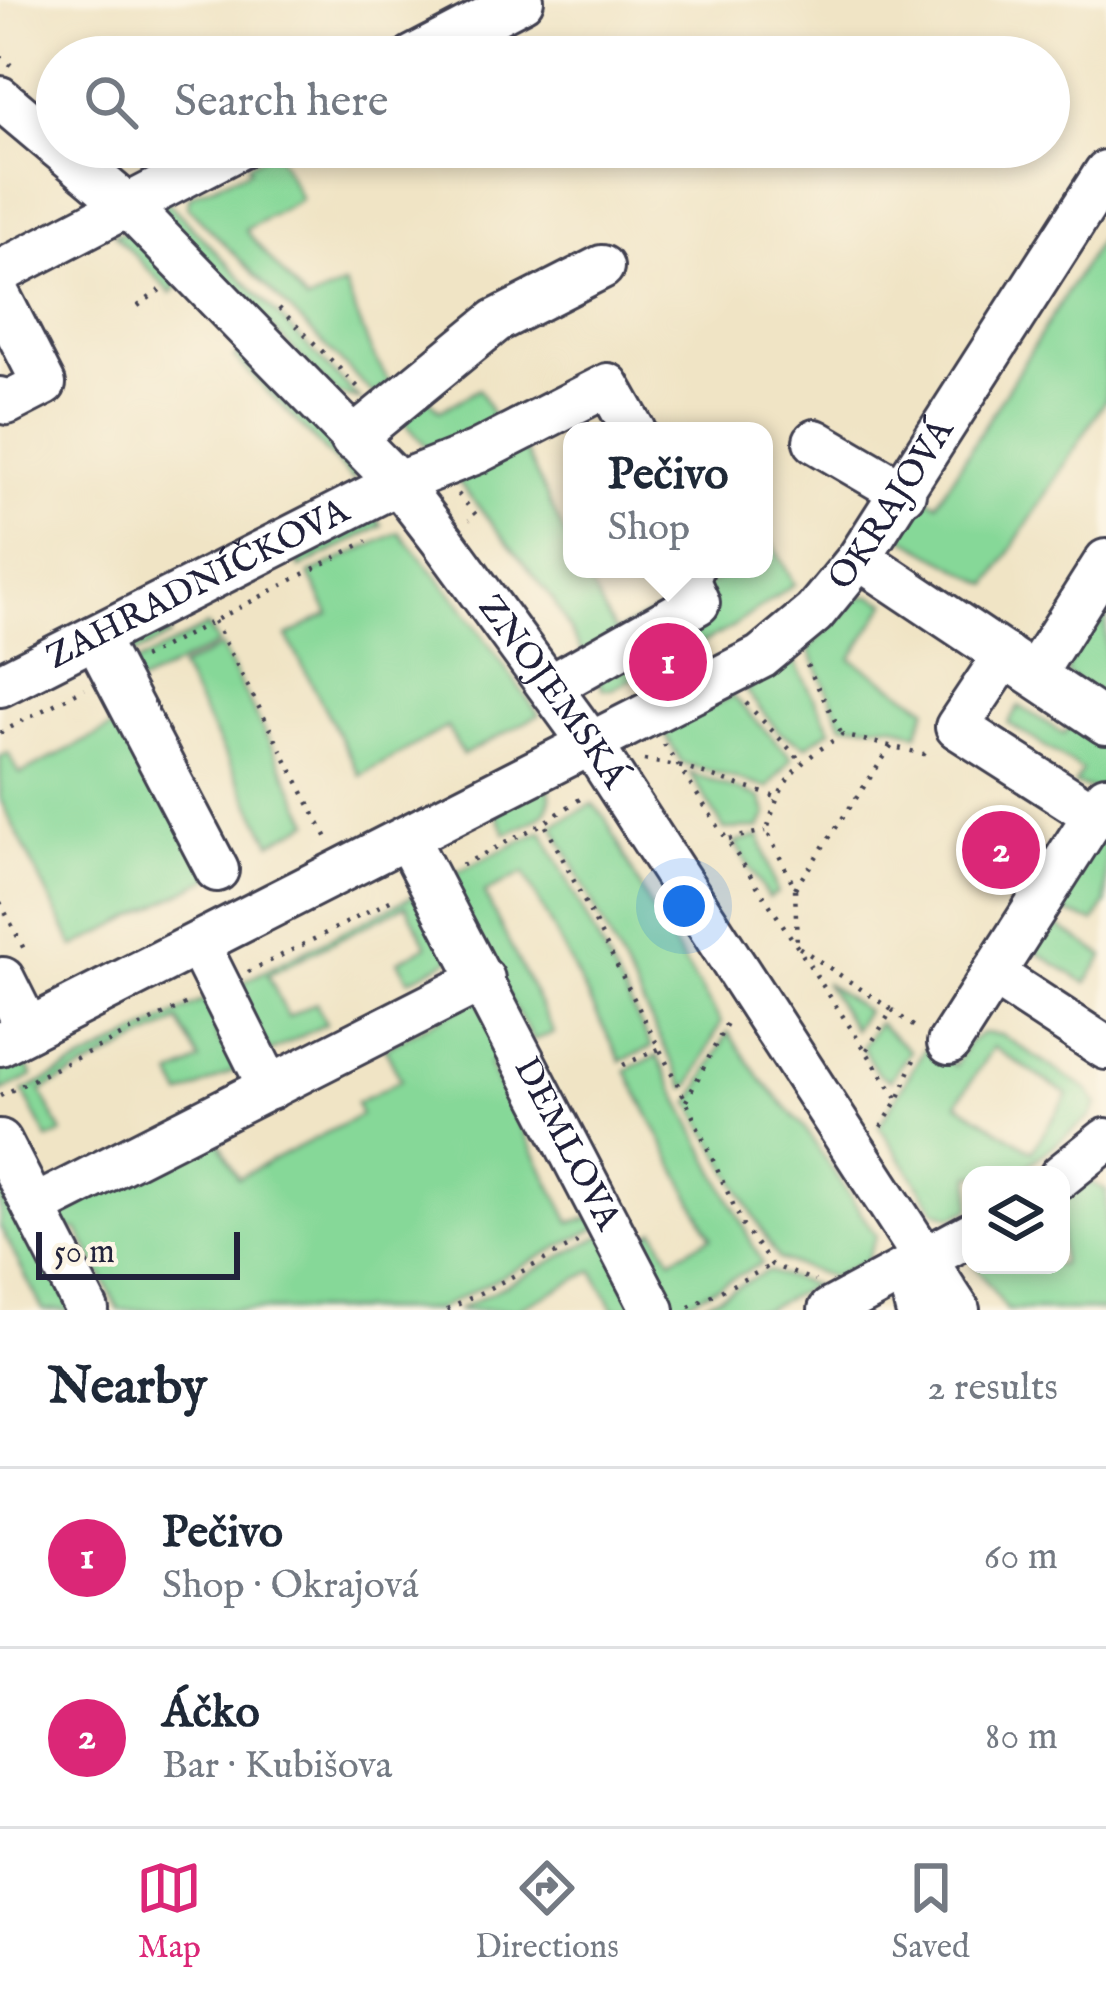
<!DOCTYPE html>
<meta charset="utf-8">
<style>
:root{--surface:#fff;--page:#f6f6f7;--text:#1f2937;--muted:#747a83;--line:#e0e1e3;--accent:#db2777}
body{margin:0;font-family:"IM FELL English",serif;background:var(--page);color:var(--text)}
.controls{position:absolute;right:36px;bottom:36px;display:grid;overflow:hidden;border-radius:24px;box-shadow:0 6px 18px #0003}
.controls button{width:108px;height:108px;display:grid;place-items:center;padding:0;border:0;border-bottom:3px solid var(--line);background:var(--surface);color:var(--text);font:60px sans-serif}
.scale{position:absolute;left:36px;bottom:30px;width:204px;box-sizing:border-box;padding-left:12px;border:6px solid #22223b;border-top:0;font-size:33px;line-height:42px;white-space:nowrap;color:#22223b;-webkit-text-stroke:9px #fcf5e5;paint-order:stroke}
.you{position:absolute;left:684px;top:906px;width:42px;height:42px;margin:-30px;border:9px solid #fff;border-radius:50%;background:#1a73e8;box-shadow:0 0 0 18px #1a73e833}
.badge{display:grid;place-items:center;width:78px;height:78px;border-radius:50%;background:var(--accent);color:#fff;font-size:39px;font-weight:700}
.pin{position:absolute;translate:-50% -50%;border:6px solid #fff;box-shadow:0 3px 12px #0006}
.popup{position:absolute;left:563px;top:422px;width:210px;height:156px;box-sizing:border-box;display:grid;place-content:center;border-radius:24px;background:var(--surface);filter:drop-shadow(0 3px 9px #0005);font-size:39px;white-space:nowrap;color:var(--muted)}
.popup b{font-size:45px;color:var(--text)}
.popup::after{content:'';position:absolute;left:50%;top:100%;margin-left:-24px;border:24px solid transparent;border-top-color:var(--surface)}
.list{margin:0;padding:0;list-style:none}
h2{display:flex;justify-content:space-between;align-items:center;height:156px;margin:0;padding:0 48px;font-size:51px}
h2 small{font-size:39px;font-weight:400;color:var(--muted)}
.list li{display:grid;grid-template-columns:78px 1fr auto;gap:36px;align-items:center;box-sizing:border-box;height:180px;padding:0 48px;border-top:3px solid var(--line)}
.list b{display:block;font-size:45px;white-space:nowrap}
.list p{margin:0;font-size:39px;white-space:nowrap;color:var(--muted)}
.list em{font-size:39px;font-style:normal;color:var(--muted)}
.icon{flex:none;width:66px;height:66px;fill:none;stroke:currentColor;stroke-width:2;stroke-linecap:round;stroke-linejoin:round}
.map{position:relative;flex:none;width:1106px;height:1310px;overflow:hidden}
.search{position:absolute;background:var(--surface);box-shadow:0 6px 18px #0003;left:36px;right:36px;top:36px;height:132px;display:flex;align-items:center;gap:30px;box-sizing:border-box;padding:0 42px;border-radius:66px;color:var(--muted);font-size:45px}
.sheet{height:516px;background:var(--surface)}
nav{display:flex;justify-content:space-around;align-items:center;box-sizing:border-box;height:168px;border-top:3px solid var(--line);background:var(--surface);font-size:33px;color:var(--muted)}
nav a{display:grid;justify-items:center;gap:6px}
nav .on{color:var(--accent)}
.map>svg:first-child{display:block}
.green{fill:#86d898;stroke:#547d6a;stroke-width:3;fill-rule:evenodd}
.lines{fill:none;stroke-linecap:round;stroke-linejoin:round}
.minor-casing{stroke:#413f50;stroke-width:48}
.path{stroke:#413f50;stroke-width:4.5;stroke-dasharray:3 9;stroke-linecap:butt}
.minor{stroke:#fff;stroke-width:42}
.labels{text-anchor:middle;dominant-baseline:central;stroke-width:9;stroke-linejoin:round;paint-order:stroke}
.street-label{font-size:36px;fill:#22223b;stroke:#fcf5e5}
</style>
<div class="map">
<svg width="1106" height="1310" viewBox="0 0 1106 1310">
<rect width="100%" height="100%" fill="#fcf5e5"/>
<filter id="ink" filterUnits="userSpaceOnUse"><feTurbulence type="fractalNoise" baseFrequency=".00833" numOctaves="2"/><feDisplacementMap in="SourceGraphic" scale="24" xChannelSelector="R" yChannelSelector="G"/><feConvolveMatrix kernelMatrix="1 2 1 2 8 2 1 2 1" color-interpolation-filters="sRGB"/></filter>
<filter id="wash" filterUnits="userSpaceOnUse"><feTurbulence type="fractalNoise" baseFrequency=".004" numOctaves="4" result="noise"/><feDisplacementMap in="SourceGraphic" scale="48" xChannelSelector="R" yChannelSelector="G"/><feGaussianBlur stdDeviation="2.7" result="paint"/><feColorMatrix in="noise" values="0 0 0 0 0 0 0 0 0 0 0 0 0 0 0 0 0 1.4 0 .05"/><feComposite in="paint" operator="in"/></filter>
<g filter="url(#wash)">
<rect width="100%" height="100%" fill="#f0e4c5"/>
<!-- green -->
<path class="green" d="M268,154L279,157L301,199L245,230L307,302L345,285L371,351L390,383L374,395L187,206L190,196L250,170L248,165Z
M163,197L359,399L337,394L173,227L163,211Z
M1106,229V399L989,585L900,536L924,497L937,503Z
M123,232L133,236L179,286L171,293L114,234Z
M242,350L357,468L353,480L234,357Z
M479,389L499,427L522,444L572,550V569H582L615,632L739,569H764V542L770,539L794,584L729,629L612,689H603L552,598L452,474L400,418L424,394L440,411Z
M375,516L382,525L300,568L296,557Z
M399,532L460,604L539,715L463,755L447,727L360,776L287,636L329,614L309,574Z
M871,596L887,603L851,659L927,708L917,734L894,725L842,724L809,649L857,598Z
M1106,610V701L1067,674C1068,654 1094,630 1106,610Z
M164,624L170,636L119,662L113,650Z
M207,626L218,644L139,684L129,667Z
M221,647L310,822L271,843L180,668Z
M793,659L831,729L806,746L779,732L745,690Z
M120,696L212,877L74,947L0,799V757L8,753L20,774L113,727L103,705Z
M732,696L792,758L768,788L682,763L663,731Z
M1019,706L1064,734L1074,721L1106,742V779L1098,791L1075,784L1082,770L1008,723Z
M690,773L761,798L767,815L759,828L724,829Z
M547,783C560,815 531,822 506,834L494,810Z
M593,804L605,817L650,907L721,1022L691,1085L685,1088L553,825Z
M1106,823V903L1094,922L1050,908Z
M542,831L652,1047L621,1061L524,873L484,893L554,1033L533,1040L441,880Z
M760,836L777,893L768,898L735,843Z
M422,891L451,959L409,980L398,961L427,946L406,905L268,975L288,1017L316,1003L326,1024L269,1052L234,987Z
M1044,917L1104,956L1086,983L1025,945Z
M824,982L866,1011L854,1029Z
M478,998L511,1051L489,1065L570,1222L596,1217L600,1226L436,1310H119L78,1230L55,1226L58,1207L211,1136L220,1144L238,1178L361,1115L356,1103L401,1080L385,1048Z
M206,999L223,1030L216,1034L222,1045L230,1042L240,1062L237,1069L182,1096L172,1076L200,1061L179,1021L41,1091L62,1133L48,1139L23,1092Z
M878,1023L910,1051L890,1080L877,1073L862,1047Z
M728,1032L760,1078L804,1127L876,1236L866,1261L831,1277L778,1259L691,1103Z
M982,1033L1002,1035L1089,1091L1097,1105L1091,1117L1015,1175H971V1209L952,1217L936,1211L879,1126L926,1046L955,1066L968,1043ZM993,1047L1068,1095L1032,1151L957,1103Z
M20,1053L33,1076L0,1092V1063Z
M657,1056L762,1263L672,1310L634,1242L655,1230L671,1259L711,1237L626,1070Z
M1092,1183L1106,1190V1310H1007L974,1265H1061V1193L1074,1184Z
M12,1191L73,1310H43L0,1227V1196Z
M605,1234L638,1310H614L593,1271L516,1310H457Z
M767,1271L814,1285L763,1310H692Z"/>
</g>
<g filter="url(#ink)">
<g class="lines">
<!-- minor casing -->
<g class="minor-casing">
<g id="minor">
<path d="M413,57L522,0"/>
<path d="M0,98L57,146"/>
<path id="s1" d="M58,147L127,205L263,345L398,483L442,540L591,744L958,1310"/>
<path d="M0,272L240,147"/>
<path d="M0,298L44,384L7,403L0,399"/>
<path d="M352,439L496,321L602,267"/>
<path d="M815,441L904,493"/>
<path d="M859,558L1106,723"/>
<path d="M95,637L217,870"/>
<path d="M1005,655L957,727L1093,814"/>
<path d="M1035,673L1106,561"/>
<path id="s2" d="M0,685L398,483L477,452L608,385L634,431"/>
<path d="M551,686L698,603L688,581L692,569"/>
<path id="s3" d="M407,838L653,1310"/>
<path d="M198,944L270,1088"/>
<path d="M993,974L1106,1048"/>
<path d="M3,979L28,1029"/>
<path d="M949,1043L1106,797"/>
<path id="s4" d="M0,1044L761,657L814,613L859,558L1106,172"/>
<path d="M0,1141L87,1310"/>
<path d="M1061,1176L1106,1140"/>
<path d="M34,1207L483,979"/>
<path d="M830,1310L971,1234"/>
<path d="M917,1310L912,1290L925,1262"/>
</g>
</g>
<!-- path -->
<path class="path" d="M0,56L11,65
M138,306L160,290
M279,308L360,389
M458,494L476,515L469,520
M214,621L327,838
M143,658L367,541
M807,665L842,735
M746,703L800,760
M0,733L85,688
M664,744L898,1100
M644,760L682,767L776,797
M546,826L686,1101L743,1226L772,1265L815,1281
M729,839L765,831
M462,865L544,823L583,797
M795,888L893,744
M0,902L25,951
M248,972L398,897
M892,1010L916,1028
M867,1050L892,1010L797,946L795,888L767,831C781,777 796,764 842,735L924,754L929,746
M623,1065L659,1049
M0,1096L189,1002
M686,1101L728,1021
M881,1127L898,1100L915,1057
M689,1307L772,1265
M447,1310L581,1241"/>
<!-- minor -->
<use href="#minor" class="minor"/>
</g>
</g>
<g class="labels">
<!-- street labels -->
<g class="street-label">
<text stroke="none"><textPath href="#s4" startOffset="1056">OKRAJOVÁ</textPath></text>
<text stroke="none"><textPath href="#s2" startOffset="222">ZAHRADNÍČKOVA</textPath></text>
<text stroke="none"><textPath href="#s1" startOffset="738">ZNOJEMSKÁ</textPath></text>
<text stroke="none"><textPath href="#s3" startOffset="345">DEMLOVA</textPath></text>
</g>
</g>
</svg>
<div class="controls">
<button><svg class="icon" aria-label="layers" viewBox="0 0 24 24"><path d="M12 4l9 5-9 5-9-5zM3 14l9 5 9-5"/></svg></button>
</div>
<div class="scale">50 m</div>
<div class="you"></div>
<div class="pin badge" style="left:668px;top:662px">1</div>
<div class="popup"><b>Pečivo</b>Shop</div>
<div class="pin badge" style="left:1001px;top:850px">2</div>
<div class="search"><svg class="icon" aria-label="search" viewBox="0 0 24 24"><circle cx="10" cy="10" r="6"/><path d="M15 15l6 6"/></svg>Search here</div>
</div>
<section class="sheet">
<h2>Nearby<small>2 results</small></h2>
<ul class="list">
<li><span class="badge">1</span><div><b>Pečivo</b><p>Shop · Okrajová</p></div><em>60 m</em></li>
<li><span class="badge">2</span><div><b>Áčko</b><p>Bar · Kubišova</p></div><em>80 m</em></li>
</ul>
</section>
<nav>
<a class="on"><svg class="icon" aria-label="map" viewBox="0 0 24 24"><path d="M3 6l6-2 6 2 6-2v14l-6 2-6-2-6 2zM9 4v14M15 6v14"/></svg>Map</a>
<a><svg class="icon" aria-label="directions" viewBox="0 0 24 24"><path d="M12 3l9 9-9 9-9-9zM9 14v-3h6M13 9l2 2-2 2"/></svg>Directions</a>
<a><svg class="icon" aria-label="saved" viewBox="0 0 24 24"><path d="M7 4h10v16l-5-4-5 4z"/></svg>Saved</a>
</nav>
